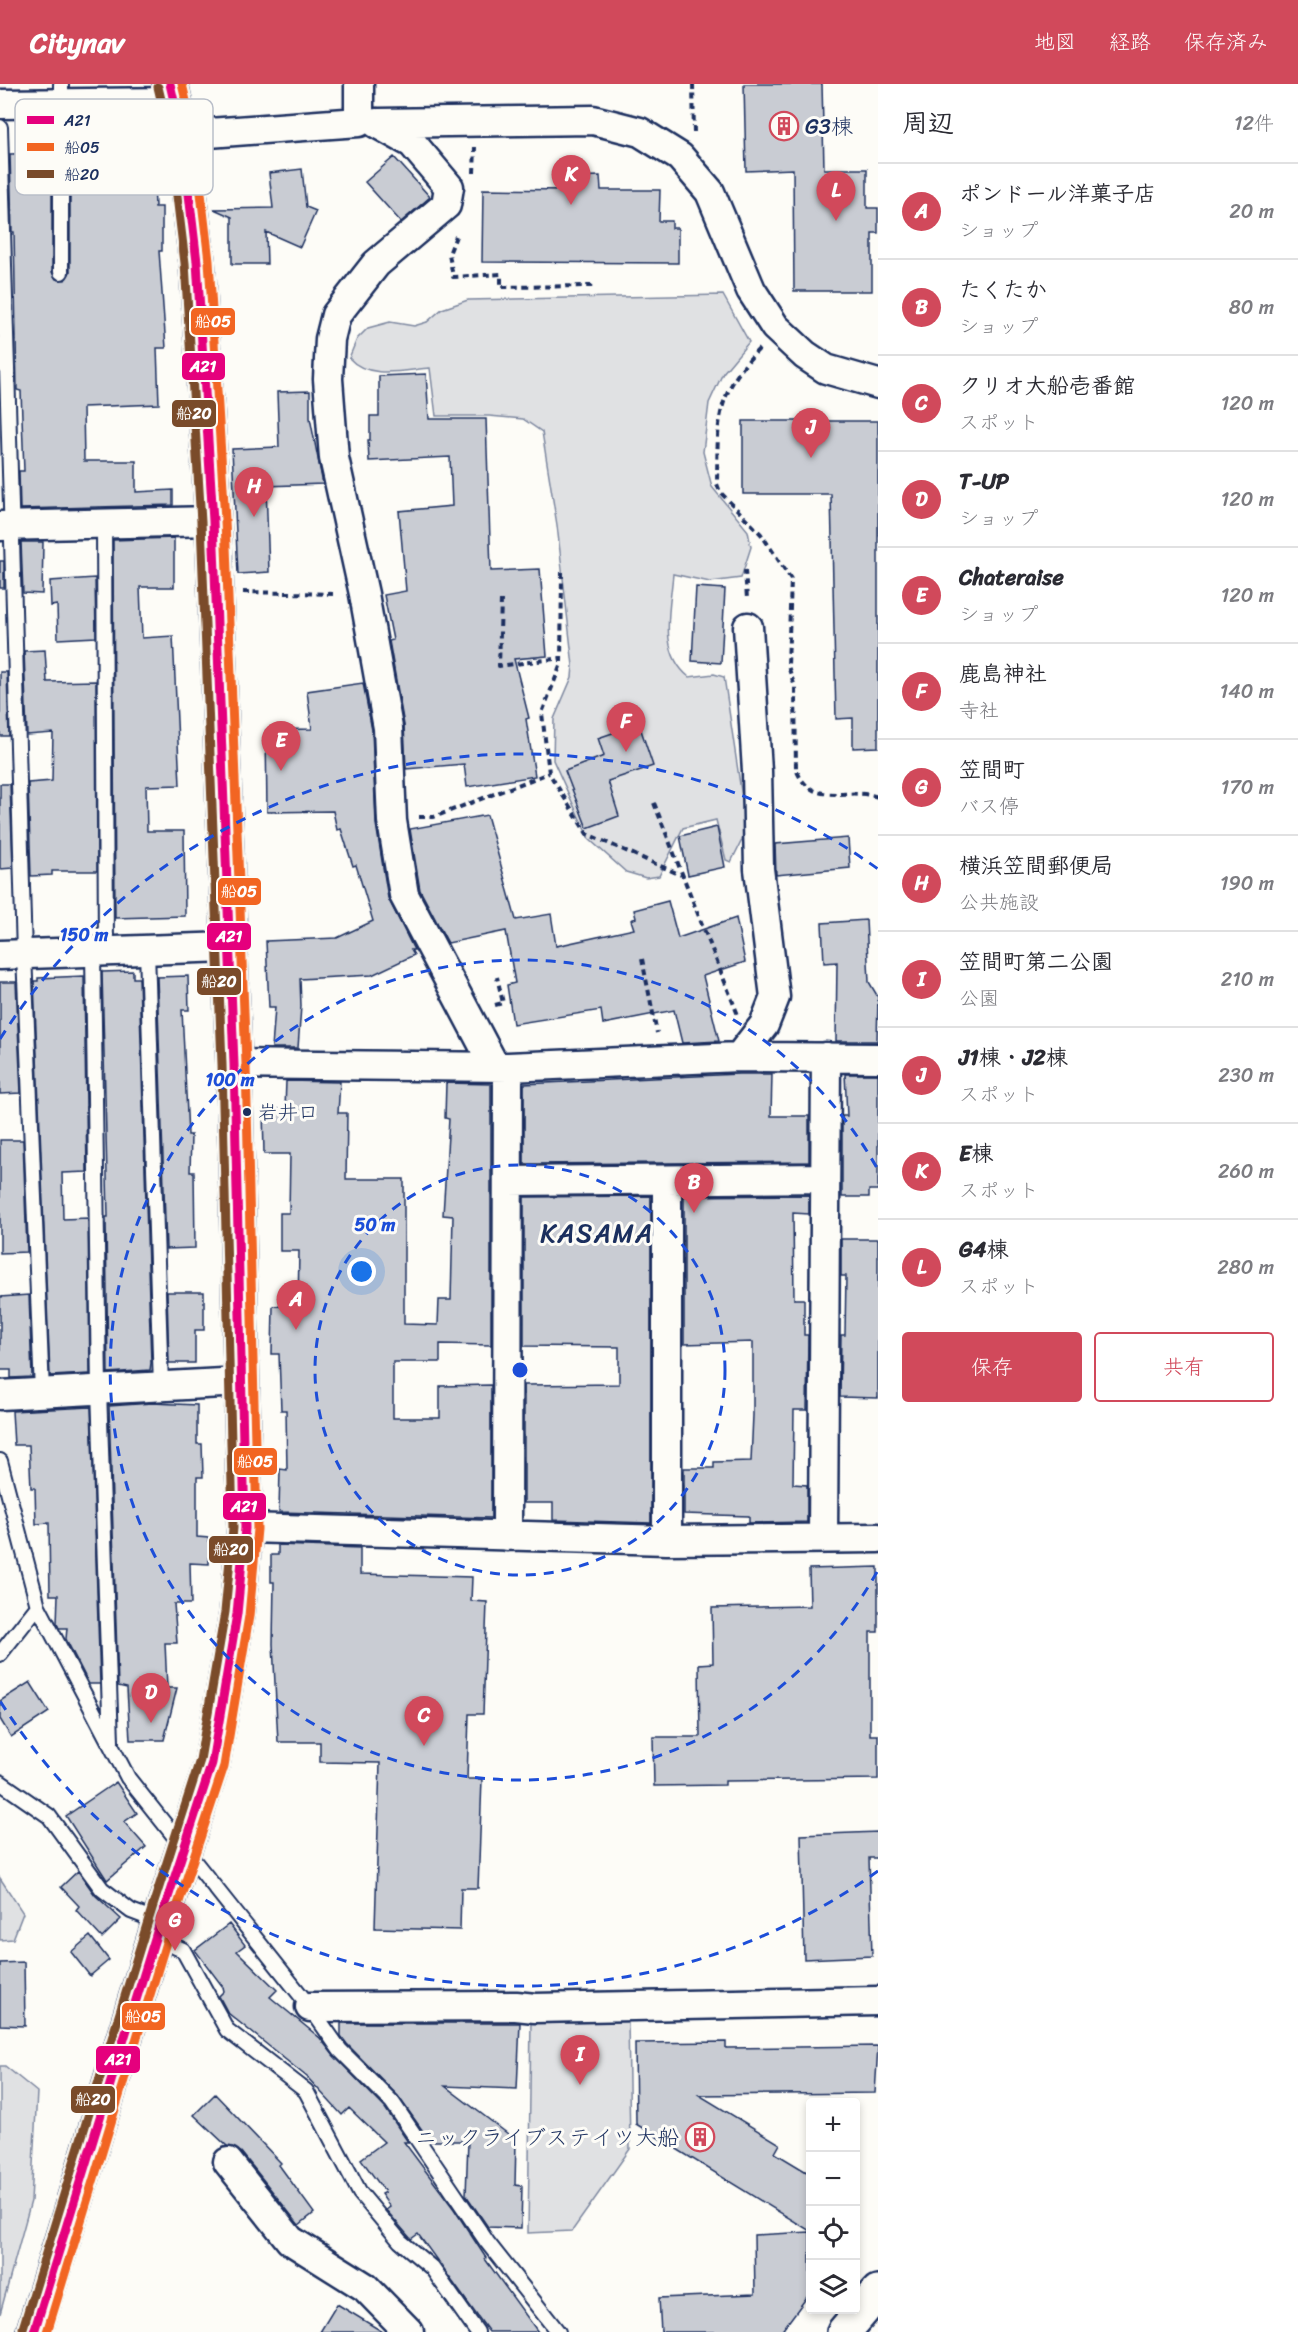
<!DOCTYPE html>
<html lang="ja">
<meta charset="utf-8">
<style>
:root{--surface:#fff;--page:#f2f2f3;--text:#2b2b33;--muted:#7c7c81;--line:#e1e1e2;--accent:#d1495b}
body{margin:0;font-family:Sriracha,"Klee One",sans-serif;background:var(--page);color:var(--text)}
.controls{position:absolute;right:18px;bottom:18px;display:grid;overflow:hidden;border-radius:6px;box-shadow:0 3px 9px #0003}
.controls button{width:54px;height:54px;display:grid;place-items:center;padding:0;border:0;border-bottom:2px solid var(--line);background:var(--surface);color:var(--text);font:30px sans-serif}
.you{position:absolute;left:362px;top:1188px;width:21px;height:21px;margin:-15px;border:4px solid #fff;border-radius:50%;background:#1a73e8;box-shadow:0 0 0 9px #1a73e833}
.badge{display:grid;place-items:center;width:39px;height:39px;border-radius:50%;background:var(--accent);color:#fff;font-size:20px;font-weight:700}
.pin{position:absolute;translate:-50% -50px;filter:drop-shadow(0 2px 3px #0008)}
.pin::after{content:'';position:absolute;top:32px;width:21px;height:18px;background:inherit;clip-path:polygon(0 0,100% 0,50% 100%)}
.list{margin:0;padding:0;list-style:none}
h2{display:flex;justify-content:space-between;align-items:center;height:78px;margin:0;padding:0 24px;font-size:26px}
h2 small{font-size:20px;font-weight:400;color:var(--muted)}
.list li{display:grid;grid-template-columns:39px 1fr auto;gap:18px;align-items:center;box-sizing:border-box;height:96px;padding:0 24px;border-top:2px solid var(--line)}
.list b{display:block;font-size:22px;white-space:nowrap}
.list p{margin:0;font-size:20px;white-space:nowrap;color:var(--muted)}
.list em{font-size:20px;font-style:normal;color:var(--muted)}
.actions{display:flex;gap:12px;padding:18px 24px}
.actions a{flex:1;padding:14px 0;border:2px solid var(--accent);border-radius:6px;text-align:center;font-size:21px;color:var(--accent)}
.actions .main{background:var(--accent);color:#fff}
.icon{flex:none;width:33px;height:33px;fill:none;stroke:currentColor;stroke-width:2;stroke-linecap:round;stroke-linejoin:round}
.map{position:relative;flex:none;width:878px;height:2248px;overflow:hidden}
header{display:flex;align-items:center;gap:36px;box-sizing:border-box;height:84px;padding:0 30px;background:var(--accent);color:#fff}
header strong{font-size:28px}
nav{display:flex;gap:33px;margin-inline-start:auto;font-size:21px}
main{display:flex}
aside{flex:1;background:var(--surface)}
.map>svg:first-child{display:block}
.green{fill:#e0e1e3;stroke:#7e88a0;stroke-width:1.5}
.building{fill:#c9ccd3;stroke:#1b2f5e;stroke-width:1.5}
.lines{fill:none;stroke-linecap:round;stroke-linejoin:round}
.lane-casing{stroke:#1b2f5e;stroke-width:18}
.street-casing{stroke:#1b2f5e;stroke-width:33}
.secondary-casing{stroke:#1b2f5e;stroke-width:38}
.primary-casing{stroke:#1b2f5e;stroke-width:38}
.path{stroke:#1b2f5e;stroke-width:4;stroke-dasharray:6 4.5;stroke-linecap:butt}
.lane{stroke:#fdfcf7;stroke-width:14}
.street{stroke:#fdfcf7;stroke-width:28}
.secondary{stroke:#fdfcf7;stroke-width:33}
.primary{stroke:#fdfcf7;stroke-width:33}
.bus-1-casing{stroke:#fdfcf7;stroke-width:14}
.bus-2-casing{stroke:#fdfcf7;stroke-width:14}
.bus-3-casing{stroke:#fdfcf7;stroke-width:14}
.bus-1{stroke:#e5007d;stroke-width:9}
.bus-2{stroke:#f26522;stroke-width:9}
.bus-3{stroke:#7a4b2a;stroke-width:9}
.ring{fill:none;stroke:#1d4ed8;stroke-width:3;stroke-dasharray:10 8}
.bus-dot{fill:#1b2f5e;stroke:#fdfcf7;stroke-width:2}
.labels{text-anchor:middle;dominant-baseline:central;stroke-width:6;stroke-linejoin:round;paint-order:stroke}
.bus-label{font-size:20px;fill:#1b2f5e;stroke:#fdfcf7;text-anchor:start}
.poi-label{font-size:22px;fill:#1b2f5e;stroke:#fdfcf7;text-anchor:start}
.quarter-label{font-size:26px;letter-spacing:1.5px;fill:#1b2f5e;stroke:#fdfcf7}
.key{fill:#fdfcf7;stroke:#b9bec9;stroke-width:1.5}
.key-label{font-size:16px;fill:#1b2f5e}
.centre{fill:#1d4ed8;stroke:#fdfcf7;stroke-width:3}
.ring-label{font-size:18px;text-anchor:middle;font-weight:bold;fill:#1d4ed8;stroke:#fdfcf7;stroke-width:6;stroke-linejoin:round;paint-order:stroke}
.line-badge{stroke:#fdfcf7;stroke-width:2}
.badge-label{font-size:16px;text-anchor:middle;font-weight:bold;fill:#fff}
</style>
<header>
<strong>Citynav</strong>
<nav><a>地図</a><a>経路</a><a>保存済み</a></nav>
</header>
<main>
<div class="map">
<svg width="878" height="2248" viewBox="0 0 878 2248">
<rect width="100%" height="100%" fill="#fdfcf7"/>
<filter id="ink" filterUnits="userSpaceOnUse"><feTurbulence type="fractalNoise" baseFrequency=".0167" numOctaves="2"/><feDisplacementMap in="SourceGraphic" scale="12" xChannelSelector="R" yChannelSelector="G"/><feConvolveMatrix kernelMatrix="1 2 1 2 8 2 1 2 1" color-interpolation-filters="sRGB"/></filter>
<g filter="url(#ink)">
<!-- green -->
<path class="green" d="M723,211L749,258L723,289L709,319L703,368L712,403L748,447L751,463L741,494L710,498L673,490C670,526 658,568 689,593L714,590L724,593L745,734V750L731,778L726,776L716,736L683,744L659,792L646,794L626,788L589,755L553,676L554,635L572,593L573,582L557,441L542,348L523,335L489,332H436L430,284C404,286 368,296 349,274L357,255L368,244L390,238L414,242L427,238L442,225L468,216Z
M0,1794L23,1829L13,1855L0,1856Z
M628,1934L630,2065L572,2147L528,2149L531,1937Z
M0,1982H5L37,2008L31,2117L0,2230Z"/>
<!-- building -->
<path class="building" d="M744,0H822L824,85H867V124H878V149H872V207H794L793,85L746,87Z
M108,35L109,69L150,70L149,99L154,98L155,123H162V167H159L166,264H157L159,320L83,323L84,377H136V408L173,406V421L20,425L19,387H24L21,307L17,306L14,148H12L10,70L52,69V188L56,195L65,196L70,188V68H74L73,36Z
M394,73L430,113L401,138L365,98Z
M302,85L306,123L316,127L300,163L266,148L267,180H232V133L214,125L273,124L269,89Z
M600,92L601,106H660L659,137H672V144H678V179L482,178L483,105L571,106L570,93Z
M426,290L429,335H486L491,487L540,485L547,572L514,575L529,634L526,635L535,692L467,703L464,680L406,685L404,641L389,557L393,556L384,511L406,507L399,427L452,422L450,373L369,377L368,356H370V332H379V292Z
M310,307V334L323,400L266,402L269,488L238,490L232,365L279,363L277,308Z
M743,337H878V663L853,664V634L836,635L831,410H743Z
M174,454V503H140L142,554L173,552L180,701L146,702L147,747H184L185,832L115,834L113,456Z
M21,458H43L42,510L23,509Z
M0,477H4V504H0Z
M95,494L96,553L58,555L57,521L51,522L50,497Z
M696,503L725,505L721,579L692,577Z
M45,566L47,598L96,597L97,787H52V791L31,792L28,699L52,697L53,649L27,651L24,567Z
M0,588H7L9,652H0Z
M363,599L372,646L376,740L388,814L414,866H411L414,871L372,891L300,895L301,922L298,964H272L275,923H269L266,857L337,854L373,837L356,781L353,782L341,745L337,746L333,727L267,728L266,646L312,645L307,607Z
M639,640L653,682L608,697L619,732L587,744L565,687L604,672L598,654Z
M0,700H10L13,784L0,785Z
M487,731L516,836L551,830L556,862L634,845L631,836L636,834L634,826L668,817L678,854L736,834L745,878L703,892L719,957L682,959L674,926L603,940L601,926L513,940L507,901L515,899L506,847L448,859L420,806L410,745Z
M717,743L725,783L688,791L680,752Z
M848,754L850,784L776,791L775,760Z
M866,836L869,898L878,913L877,957H836L837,878L824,879L822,839Z
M133,887V894H139L151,1279L150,1286L108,1289L106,1133H108L102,888Z
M84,892L87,1088L62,1089L63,1135L88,1134L90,1290L50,1292L34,897H38V894Z
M188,892L189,926H182L188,1051H191L190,1088H194L195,1164L166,1165L157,893Z
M0,898H16L21,1009L0,1010Z
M739,990H772L771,1032H809V1078L524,1080V1000Z
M845,990H878V1106H869V1113H842V1032H847Z
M286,997L340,998L338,1029H347L346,1095H404V1240L438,1241L439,1216H451L453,1132L443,1131L449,1035L445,1034L446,999L491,1000V1261L440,1260V1278H393V1334H440V1302L491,1301V1434L279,1428L280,1385L287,1386L286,1326H281L279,1270H272L273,1222L298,1223L299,1167H280V1129H289L290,1070H264L263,1026L285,1025Z
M0,1056H23L27,1168L0,1169Z
M809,1111V1130L793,1129L794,1215H804V1251H808L807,1326H794L793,1400L807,1401V1438L749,1439V1432L684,1430V1384H714V1378L751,1377L753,1331V1258L684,1260V1112Z
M651,1112V1439L553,1436V1419H524V1301L619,1300V1263L524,1262V1113Z
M841,1155H878V1314L840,1313L841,1251H845L846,1192H841Z
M167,1208H204V1246H195V1279H169Z
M29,1211L32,1293L11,1294V1286H0V1213Z
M152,1319L197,1321V1360H202L203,1393H197V1453L209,1454V1480L190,1479L191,1520H174L177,1559H165L167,1604H177L164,1656H130L127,1604L118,1602L109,1322Z
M91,1323L100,1600H89L66,1555L67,1544H59L57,1540L58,1511H50L49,1439L36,1440L35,1404H31L29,1361H14L12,1327Z
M278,1461L360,1464V1490L472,1493L471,1517L487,1518L483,1630H469L467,1695H482L478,1804H461L460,1846L375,1844L380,1679L320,1678V1658H278L273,1560L274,1498H271V1471H278Z
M878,1483V1548H870V1651H878V1695L725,1697V1701L654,1702L653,1653H700L699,1580L713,1579L712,1524L810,1522L809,1485Z
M30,1598L49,1628L11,1653L0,1635V1617Z
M116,1698L137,1729L124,1738L146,1763L107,1796L66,1732Z
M878,1748V1774H869L872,1872L804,1875L801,1751Z
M78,1787L95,1811L121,1835L102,1854L76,1826L79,1822L61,1803Z
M229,1840L245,1861L237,1867L277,1906L270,1913L320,1954L334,1972L385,2024L408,2058H404L454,2125L486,2174L485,2175L538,2248H489L418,2150L411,2155L386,2126L390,2123L381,2110L385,2108L361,2075L384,2058L349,2024L342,2031L307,1993L228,1929L219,1912L224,1907L223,1903L195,1866Z
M90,1852L109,1876L90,1892L71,1868Z
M24,1878L25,1942L0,1941V1879Z
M341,1939H520L517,2005L445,2002L516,2056L515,2101L522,2102L521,2144L488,2143L466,2111L468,2057H430L398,2012L347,1960L341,1952Z
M726,1958V1964L878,1962L875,2009L699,2011L780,2060L775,2069L810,2090V2147L636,2040L635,1959Z
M215,2010L281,2079L279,2081L314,2129L299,2141L241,2068L227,2062L194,2031Z
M810,2148V2209L781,2248H661L659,2214L755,2210L754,2151Z
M337,2220L383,2248H320Z"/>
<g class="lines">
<!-- lane casing -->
<g class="lane-casing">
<path id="lane" d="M61,0V188
M0,43L24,870L42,1308
M104,440L106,868
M147,867L161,1302
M93,868L99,1306L111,1658
M0,1377L38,1522L128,1694L310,1923L340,1966L392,2018L487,2158L558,2248
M0,1570L38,1522
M0,1698L49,1732L102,1805L131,1827L160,1838
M155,1854L183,1866L227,1946L306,2007L360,2109L400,2157L432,2184L477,2248"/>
</g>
<!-- street casing -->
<g class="street-casing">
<path id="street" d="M0,20L175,18
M376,39L412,59L449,103L446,121L376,180L336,231L330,255L328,295L334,374L364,510L388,644L392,737L404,811L495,983
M379,39L593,36L640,48L680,73L710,108L751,206L775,243L805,271L826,285L878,300
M182,51L359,38V0
M0,442L213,437
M0,871L228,863
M739,973L764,941L775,913L759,785L757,687L748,543
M234,980L508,983L739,973L878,974
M508,1097L825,1094
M0,1311L241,1298
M245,1444L667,1456L878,1454
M507,1452L508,983
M823,1454L826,973
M667,1456V1096
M310,1923L516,1922L535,1924L878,1917
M228,2078L290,2156L365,2203L409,2248"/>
</g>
<!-- secondary casing -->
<g class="secondary-casing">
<path id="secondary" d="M34,2248L160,1838L212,1679L237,1530L245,1444L234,980L213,437L197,178L182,51L170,0"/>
</g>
<!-- primary casing -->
<g class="primary-casing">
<path id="primary" d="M844,2248L878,2208"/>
</g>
<!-- path -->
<path class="path" d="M693,0L694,50
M474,89L475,63
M456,152L449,170L453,193L501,190V203L593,202
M759,265C714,311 718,339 717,400L720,408L761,450L791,495L788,582L795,603L796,685C812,725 846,702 878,713
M745,486L747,515
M562,488L561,580L542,629L549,689L587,750L681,791
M243,508L335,510
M501,516L499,582L561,574
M654,719L738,931
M419,733H434L549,689
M642,875L657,949
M495,921L503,919L497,893"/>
<!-- lane -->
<use href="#lane" class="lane"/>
<!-- street -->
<use href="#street" class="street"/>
<!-- secondary -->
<use href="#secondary" class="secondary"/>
<!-- primary -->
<use href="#primary" class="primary"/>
<!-- bus-1 casing -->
<g class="bus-1-casing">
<path id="bus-1" d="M34,2248L160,1838L212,1679L237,1530L245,1444L234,980L213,437L197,178L182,51L170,0"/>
</g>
<!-- bus-2 casing -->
<g class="bus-2-casing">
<path id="bus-2" d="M47,2248L171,1842L224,1682L249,1532L257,1445L246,980L225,436L209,177L194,50L182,0"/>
</g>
<!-- bus-3 casing -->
<g class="bus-3-casing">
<path id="bus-3" d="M23,2244L149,1834L200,1676L225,1528L233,1444L222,980L201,438L185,179L170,53L158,3"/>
</g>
<!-- bus-1 -->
<use href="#bus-1" class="bus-1"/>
<!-- bus-2 -->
<use href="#bus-2" class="bus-2"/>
<!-- bus-3 -->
<use href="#bus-3" class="bus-3"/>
</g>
</g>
<!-- distance rings -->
<g class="ring">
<circle cx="520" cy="1286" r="205"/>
<path d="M877 1488A410 410 0 1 1 877 1084"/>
<path d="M878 1787A616 616 0 0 1 0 1617M0 955A616 616 0 0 1 878 785"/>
</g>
<!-- icons -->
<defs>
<g id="building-ring" transform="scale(1.5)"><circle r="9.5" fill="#fdfcf7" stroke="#d1495b" stroke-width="1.5"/><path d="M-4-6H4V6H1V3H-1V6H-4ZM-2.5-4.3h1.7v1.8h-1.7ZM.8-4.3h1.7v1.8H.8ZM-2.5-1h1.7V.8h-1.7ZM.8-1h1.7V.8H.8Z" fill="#d1495b"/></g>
</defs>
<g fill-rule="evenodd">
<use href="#building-ring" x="784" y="42"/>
<use href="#building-ring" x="700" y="2053"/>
</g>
<!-- markers -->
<circle class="bus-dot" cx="247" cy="1028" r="5"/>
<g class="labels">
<!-- bus labels -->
<g class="bus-label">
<text x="258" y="1028">岩井口</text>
</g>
<!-- poi labels -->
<g class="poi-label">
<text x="805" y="42">G3棟</text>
<text x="679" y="2053" text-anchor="end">ニックライブステイツ大船</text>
</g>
<!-- quarter labels -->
<g class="quarter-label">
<text x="597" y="1149">KASAMA</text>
</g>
</g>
<!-- legend -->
<rect x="15" y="15" width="198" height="96" rx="9" class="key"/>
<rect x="27" y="32" width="27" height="8" fill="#e5007d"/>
<rect x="27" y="59" width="27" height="8" fill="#f26522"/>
<rect x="27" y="86" width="27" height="8" fill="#7a4b2a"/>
<g class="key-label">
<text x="64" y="42">A21</text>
<text x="64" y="69">船05</text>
<text x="64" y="96">船20</text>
</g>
<circle cx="520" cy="1286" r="9" class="centre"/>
<g class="ring-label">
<text x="84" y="857">150 m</text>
<text x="230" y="1002">100 m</text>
<text x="375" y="1147">50 m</text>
</g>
<g class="line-badge">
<rect x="190" y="223" width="46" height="29" rx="6" fill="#f26522"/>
<rect x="181" y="268" width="45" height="29" rx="6" fill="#e5007d"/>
<rect x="171" y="315" width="46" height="29" rx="6" fill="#7a4b2a"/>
<rect x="217" y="793" width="45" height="29" rx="6" fill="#f26522"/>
<rect x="206" y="838" width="46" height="29" rx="6" fill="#e5007d"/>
<rect x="196" y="883" width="46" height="29" rx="6" fill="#7a4b2a"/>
<rect x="233" y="1363" width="45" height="29" rx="6" fill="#f26522"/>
<rect x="222" y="1408" width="45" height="29" rx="6" fill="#e5007d"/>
<rect x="208" y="1451" width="46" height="29" rx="6" fill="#7a4b2a"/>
<rect x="121" y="1918" width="45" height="29" rx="6" fill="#f26522"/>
<rect x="95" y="1961" width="46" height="29" rx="6" fill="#e5007d"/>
<rect x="70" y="2001" width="46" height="29" rx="6" fill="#7a4b2a"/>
</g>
<g class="badge-label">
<text x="213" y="243">船05</text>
<text x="203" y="288">A21</text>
<text x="194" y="335">船20</text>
<text x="239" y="813">船05</text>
<text x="229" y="858">A21</text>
<text x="219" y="903">船20</text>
<text x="255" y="1383">船05</text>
<text x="244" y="1428">A21</text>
<text x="231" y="1471">船20</text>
<text x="143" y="1938">船05</text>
<text x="118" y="1981">A21</text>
<text x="93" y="2021">船20</text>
</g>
</svg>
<div class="controls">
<button>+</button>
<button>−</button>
<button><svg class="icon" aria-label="locate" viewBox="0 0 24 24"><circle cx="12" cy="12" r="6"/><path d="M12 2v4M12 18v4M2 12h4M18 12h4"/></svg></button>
<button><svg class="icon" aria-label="layers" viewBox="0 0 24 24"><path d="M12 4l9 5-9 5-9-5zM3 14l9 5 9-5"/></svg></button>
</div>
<div class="you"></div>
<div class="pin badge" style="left:296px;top:1246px">A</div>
<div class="pin badge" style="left:694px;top:1129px">B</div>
<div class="pin badge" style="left:424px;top:1662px">C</div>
<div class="pin badge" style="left:151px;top:1639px">D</div>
<div class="pin badge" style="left:281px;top:687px">E</div>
<div class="pin badge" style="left:626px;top:668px">F</div>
<div class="pin badge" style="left:175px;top:1867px">G</div>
<div class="pin badge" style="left:254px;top:433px">H</div>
<div class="pin badge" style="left:580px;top:2001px">I</div>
<div class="pin badge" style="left:811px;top:374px">J</div>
<div class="pin badge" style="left:571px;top:121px">K</div>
<div class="pin badge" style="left:836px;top:137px">L</div>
</div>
<aside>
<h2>周辺<small>12件</small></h2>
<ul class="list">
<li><span class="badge">A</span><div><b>ポンドール洋菓子店</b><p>ショップ</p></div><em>20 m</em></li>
<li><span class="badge">B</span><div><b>たくたか</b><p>ショップ</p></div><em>80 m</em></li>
<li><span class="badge">C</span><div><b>クリオ大船壱番館</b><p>スポット</p></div><em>120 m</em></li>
<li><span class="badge">D</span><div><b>T-UP</b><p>ショップ</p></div><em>120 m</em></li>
<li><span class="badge">E</span><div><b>Chateraise</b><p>ショップ</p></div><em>120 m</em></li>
<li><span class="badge">F</span><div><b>鹿島神社</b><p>寺社</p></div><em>140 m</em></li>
<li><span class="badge">G</span><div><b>笠間町</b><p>バス停</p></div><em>170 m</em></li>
<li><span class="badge">H</span><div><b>横浜笠間郵便局</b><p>公共施設</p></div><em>190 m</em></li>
<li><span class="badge">I</span><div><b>笠間町第二公園</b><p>公園</p></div><em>210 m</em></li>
<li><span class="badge">J</span><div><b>J1棟・J2棟</b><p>スポット</p></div><em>230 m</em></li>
<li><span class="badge">K</span><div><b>E棟</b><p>スポット</p></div><em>260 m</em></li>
<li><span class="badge">L</span><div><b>G4棟</b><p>スポット</p></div><em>280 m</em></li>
</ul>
<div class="actions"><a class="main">保存</a><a>共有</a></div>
</aside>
</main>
